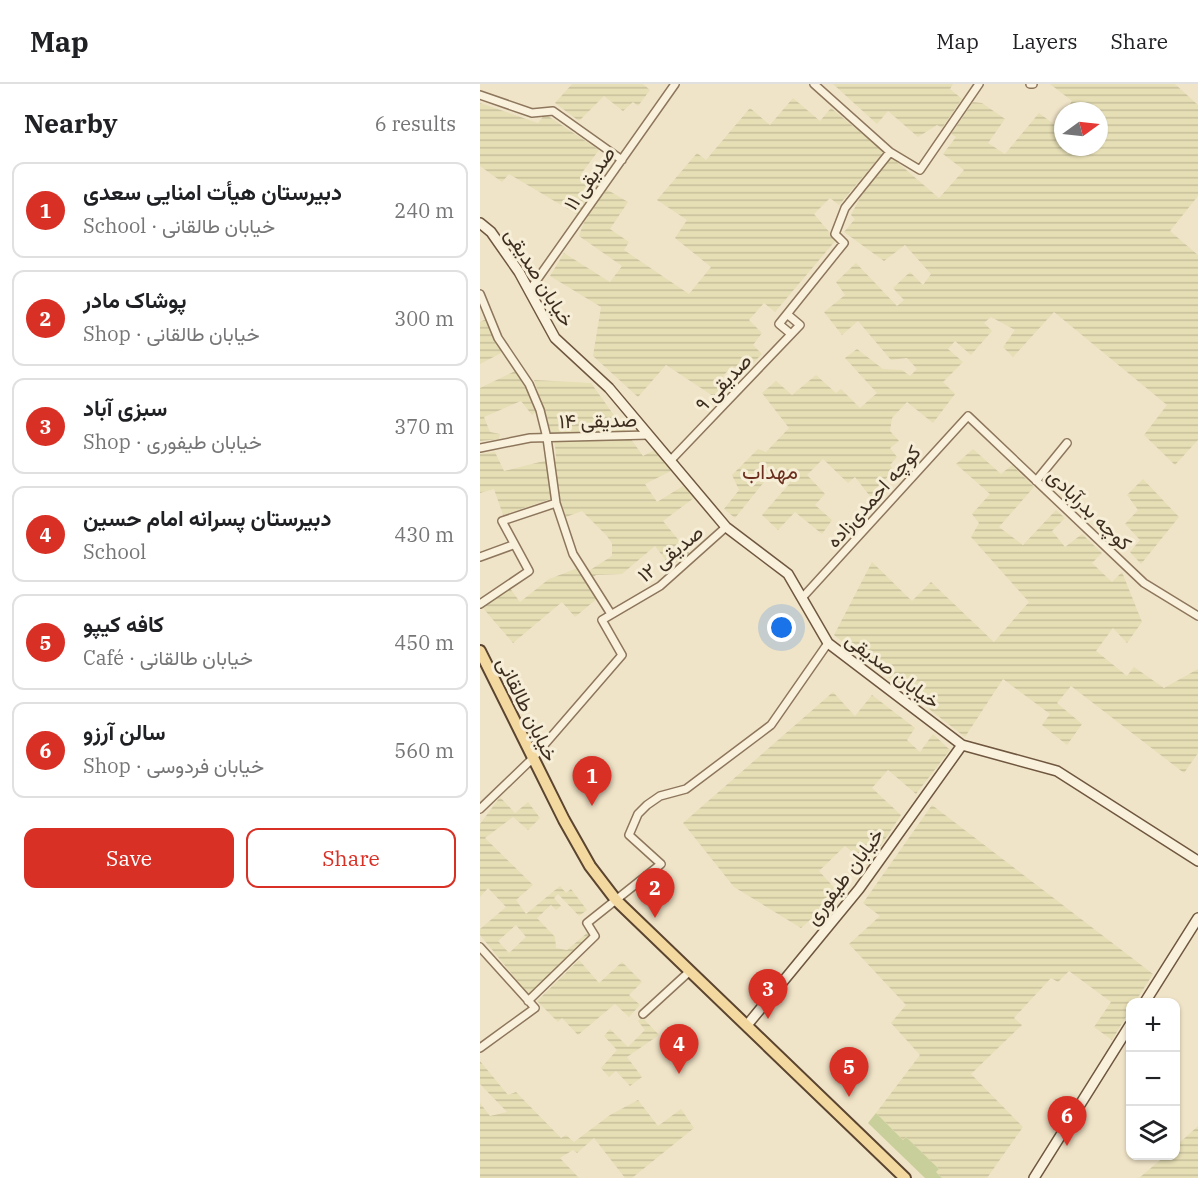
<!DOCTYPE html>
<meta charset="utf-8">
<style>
:root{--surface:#fff;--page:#f2f2f2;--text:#202124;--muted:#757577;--line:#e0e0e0;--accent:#d93025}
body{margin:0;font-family:"IBM Plex Serif",Vazirmatn,serif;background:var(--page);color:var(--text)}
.controls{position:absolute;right:18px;bottom:18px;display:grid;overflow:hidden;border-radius:12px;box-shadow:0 2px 4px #0004}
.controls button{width:54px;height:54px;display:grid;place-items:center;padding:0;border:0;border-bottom:2px solid var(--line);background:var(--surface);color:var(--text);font:30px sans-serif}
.compass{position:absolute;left:574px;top:18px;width:54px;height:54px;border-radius:50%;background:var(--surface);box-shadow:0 2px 4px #0004;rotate:75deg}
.you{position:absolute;left:302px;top:544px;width:21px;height:21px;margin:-15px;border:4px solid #fff;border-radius:50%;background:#1a73e8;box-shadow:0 0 0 9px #1a73e833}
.badge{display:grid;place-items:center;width:39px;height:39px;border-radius:50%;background:var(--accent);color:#fff;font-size:20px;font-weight:700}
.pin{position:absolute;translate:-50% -50px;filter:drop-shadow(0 2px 3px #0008)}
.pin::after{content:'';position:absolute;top:32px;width:21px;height:18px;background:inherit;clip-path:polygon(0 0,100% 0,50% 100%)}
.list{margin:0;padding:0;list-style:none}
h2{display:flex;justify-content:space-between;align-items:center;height:78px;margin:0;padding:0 24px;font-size:26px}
h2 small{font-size:20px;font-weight:400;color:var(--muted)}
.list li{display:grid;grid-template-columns:39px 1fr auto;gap:18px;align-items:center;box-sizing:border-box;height:96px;margin:0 12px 12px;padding:0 12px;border:2px solid var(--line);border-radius:12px}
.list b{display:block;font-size:22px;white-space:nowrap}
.list p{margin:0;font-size:20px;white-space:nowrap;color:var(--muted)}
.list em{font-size:20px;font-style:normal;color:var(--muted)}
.actions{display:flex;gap:12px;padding:18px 24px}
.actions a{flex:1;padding:14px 0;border:2px solid var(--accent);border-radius:12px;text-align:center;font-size:21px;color:var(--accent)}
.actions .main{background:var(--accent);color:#fff}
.icon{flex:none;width:33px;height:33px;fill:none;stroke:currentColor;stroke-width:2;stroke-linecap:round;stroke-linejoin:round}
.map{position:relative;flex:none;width:718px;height:1094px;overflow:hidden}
header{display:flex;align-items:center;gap:36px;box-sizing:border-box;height:84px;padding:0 30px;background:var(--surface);border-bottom:2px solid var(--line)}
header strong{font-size:28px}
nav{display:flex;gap:33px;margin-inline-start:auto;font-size:21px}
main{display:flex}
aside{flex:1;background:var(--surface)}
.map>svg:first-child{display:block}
.farmland{fill:url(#farmland-rules);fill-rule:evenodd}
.green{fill:#c9cf9b}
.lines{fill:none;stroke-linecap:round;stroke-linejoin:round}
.street-casing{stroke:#8d765c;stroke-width:10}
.secondary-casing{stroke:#6f573f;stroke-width:12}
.primary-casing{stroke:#5b4430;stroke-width:14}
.street{stroke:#faf1dc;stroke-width:7}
.secondary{stroke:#faf1dc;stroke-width:9}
.primary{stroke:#f3d9a0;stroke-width:10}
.labels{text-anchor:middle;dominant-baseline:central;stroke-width:6;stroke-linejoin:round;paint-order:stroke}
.street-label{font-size:20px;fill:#3d2e20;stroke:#f7eed8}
.neighbourhood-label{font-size:21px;fill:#6b2e1e;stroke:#f7eed8}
</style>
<header>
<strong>Map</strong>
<nav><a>Map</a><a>Layers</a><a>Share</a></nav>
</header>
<main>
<aside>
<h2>Nearby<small>6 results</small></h2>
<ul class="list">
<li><span class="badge">1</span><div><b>دبیرستان هیأت امنایی سعدی</b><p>School · خیابان طالقانی</p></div><em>240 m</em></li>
<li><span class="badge">2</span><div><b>پوشاک مادر</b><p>Shop · خیابان طالقانی</p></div><em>300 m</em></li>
<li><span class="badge">3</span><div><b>سبزی آباد</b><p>Shop · خیابان طیفوری</p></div><em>370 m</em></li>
<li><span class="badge">4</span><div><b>دبیرستان پسرانه امام حسین</b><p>School</p></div><em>430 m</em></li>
<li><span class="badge">5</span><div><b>کافه کیپو</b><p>Café · خیابان طالقانی</p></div><em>450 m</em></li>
<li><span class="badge">6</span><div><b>سالن آرزو</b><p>Shop · خیابان فردوسی</p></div><em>560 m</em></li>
</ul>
<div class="actions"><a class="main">Save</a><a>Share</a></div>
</aside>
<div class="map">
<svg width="718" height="1094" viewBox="0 0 718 1094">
<defs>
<pattern id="farmland-rules" width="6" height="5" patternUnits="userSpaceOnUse" patternTransform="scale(1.5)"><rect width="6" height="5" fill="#e6deb5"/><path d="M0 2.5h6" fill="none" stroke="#c6bf9b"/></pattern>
</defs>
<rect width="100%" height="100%" fill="#f0e4c8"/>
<!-- farmland -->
<path class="farmland" d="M92,0H163L170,6L158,22L153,18L143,27L124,12L99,37L75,19Z
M353,0H473L470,5L482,15L462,44L457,41L438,53L408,27L397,40Z
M570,0H695L718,21V112L690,147L718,171V356L695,381L664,351L687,321L574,228L533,273L523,263L535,246L511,233L504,239L512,247L491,271L475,257L468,265L483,278L463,298L475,310L453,339L427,318L412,334L410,347L419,357L410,364L417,373L410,381L414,387L395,405L403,415L396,420L375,393L368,399L343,375L327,391L345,410L335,421L352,436L342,450L315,428L298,446L282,431L310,399L292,388L255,434L244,425L259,406L252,391L278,365L286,368L309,344L282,309L296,297L312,311L336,291L356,309L361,305L380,324L397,309L365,274L377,265L403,285L422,286L430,292L437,285L427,274L411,276L378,237L362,251L344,228L365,211L356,198L376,179L417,222L424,216L413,204L430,188L443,201L451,190L425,161L404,177L364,148L375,135L371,131L385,104L411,73L459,114L484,86L463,70L476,53L471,50L493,18L502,19L525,35L508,59L525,70L559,29L575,41L583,30V63H619V27H585L592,17Z
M313,14L340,37L351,24L404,68L359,121L350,114L334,130L356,156L295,228L284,219L269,236L282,249L273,261L282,270L263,289L252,282L244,291L236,314L186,281L158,313L113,272L121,223L70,192L84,169L130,198L142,182L99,152L105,135L126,105L148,118L130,145L149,158L144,166L209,210L231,183L195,154L207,136L177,116L217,69L226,76L270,24L290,41Z
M0,19L58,39L65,30L119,66L101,90L119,101L98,131L29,90L22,98L0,82Z
M6,235L23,268L0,280V238Z
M37,286L57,327L52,331L41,317L4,333L10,348L20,350L19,355L0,357V304Z
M54,296L111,299L163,372L174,366L191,387L165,400L177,418L203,402L214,414L183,437L210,470L190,482L175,462L142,490L116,491L111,495L119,513L95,533L82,518L33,559L2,523L29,503L40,518L69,495L103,482L107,488L132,472V459L126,451L102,427L86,433L79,412L23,431L14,405L0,409V370L15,368L24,387L76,374L75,361Z
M493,365L521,390L532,381L554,403L519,443L543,461L576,426L585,434L572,447L585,463L602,450L622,469L612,479L632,498L642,488L662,538L647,559L633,544L616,567L647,592L654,583L684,604L718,585V669L704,689L591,602L577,619L602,640L587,661L562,641L570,630L523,595L485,653L354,551L392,478L432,517L451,498L514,558L549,518L491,453L499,439L492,430L510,410L476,380Z
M663,395L699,433L661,480L650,468L660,456L645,440L658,426L647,411Z
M353,608L375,632L392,611L435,644L427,656L440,668L453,650L470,666L436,710L408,686L392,704L421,731L388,781L365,762L339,787L360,810L321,844L254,803L203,739Z
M20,713L35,729L48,718L60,734L48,746L33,733L5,754L53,801L36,816L46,830L80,802L86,809L91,805L107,826L99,832L78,810L74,814L81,822L76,826L71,821L57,834L75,853L76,864L87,866L107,849L109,852L49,911L0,851V845L26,823L8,804L0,813V740ZM36,841L46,853L29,869L18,857Z
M452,721L673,890L655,918H650V926L632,956L614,943L631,918L589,887L578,898L571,894L534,934L542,941L491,990L543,1043L507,1094H462L456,1088L459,1085L426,1053L423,1056L396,1029L440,971L411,939L426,921L369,860L400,832L383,819Z
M99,876L119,899L142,878L162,898L149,911L160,921L149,933L135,920L98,951L82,934L78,938L57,917Z
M162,933L179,951L147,973L162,993L150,1002L136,987L129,993L121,984L137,966L124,952L130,945L148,963L165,946L158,937Z
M0,977L28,1011L36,1008L81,1054L86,1051L94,1058L130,1031L158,1016L178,1042L201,1025L214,1044L152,1094H145L114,1054L97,1069L93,1066L80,1074L99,1094H0V1019L10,1032L27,1028L0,1000Z
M718,1042V1094H659L685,1072H696V1062Z"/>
<!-- green -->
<path class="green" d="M396,1029L423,1056L426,1053L459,1085L456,1088L462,1094H445L388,1039Z"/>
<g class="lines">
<!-- street casing -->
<g class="street-casing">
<path id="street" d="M334,0L410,68L440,86L499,0
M550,0H553
M0,11L52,29L73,27L142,76
M49,207L195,0
M0,210L18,254L49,300L60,326L67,354L76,419L93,470L131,530
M311,250L299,240L364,159L355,150L365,124L410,68
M0,364L50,354L169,351
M190,377L320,241L307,230
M556,397L587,359
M0,473L33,461
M322,514L488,332L664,499L718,532
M0,520L49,487L22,437L76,419
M0,725L52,675L142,571L122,536L180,502L246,443
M0,863L55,924L0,964
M48,917L115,852L107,839L181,780L149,751L158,730L167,721L180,712L206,705L291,641L348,559
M163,930L210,887"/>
</g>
<!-- secondary casing -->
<g class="secondary-casing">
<path id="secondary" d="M0,139L11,148L39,188L75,254L129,304L246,443L308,490L348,559L482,661L577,687L718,777
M665,918L718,834
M268,940L379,805L482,661
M554,1094L650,941"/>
</g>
<!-- primary casing -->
<g class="primary-casing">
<path id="primary" d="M0,567L84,736L110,782L136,816L425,1094"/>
</g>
<!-- street -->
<use href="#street" class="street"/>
<!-- secondary -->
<use href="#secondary" class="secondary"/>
<!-- primary -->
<use href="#primary" class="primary"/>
</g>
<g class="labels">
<!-- street labels -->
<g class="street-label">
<text transform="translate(109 94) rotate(-55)">صدیقی ۱۱</text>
<text transform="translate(60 193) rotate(58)">خیابان صدیقی</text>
<text transform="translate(243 298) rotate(-46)">صدیقی ۹</text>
<text transform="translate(118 336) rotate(-1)">صدیقی ۱۴</text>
<text transform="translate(393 412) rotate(-48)">کوچه احمدی‌زاده</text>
<text transform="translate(610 425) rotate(44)">کوچه بدرآبادی</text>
<text transform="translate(190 469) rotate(-39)">صدیقی ۱۲</text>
<text transform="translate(413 586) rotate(37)">خیابان صدیقی</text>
<text transform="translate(48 625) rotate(64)">خیابان طالقانی</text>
<text transform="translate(364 792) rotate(-53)">خیابان طیفوری</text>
</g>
<!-- neighbourhood labels -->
<g class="neighbourhood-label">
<text x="290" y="387">مهداب</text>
</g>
</g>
</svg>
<div class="controls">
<button>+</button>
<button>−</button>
<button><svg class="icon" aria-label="layers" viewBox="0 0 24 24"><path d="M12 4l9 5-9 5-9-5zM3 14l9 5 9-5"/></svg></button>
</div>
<svg class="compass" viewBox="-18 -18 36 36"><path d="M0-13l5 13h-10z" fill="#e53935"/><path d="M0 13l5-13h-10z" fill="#757577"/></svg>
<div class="you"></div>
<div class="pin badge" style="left:112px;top:722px">1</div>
<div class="pin badge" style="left:175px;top:834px">2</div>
<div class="pin badge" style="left:288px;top:935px">3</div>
<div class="pin badge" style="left:199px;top:990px">4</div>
<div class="pin badge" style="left:369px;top:1013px">5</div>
<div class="pin badge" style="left:587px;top:1062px">6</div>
</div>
</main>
